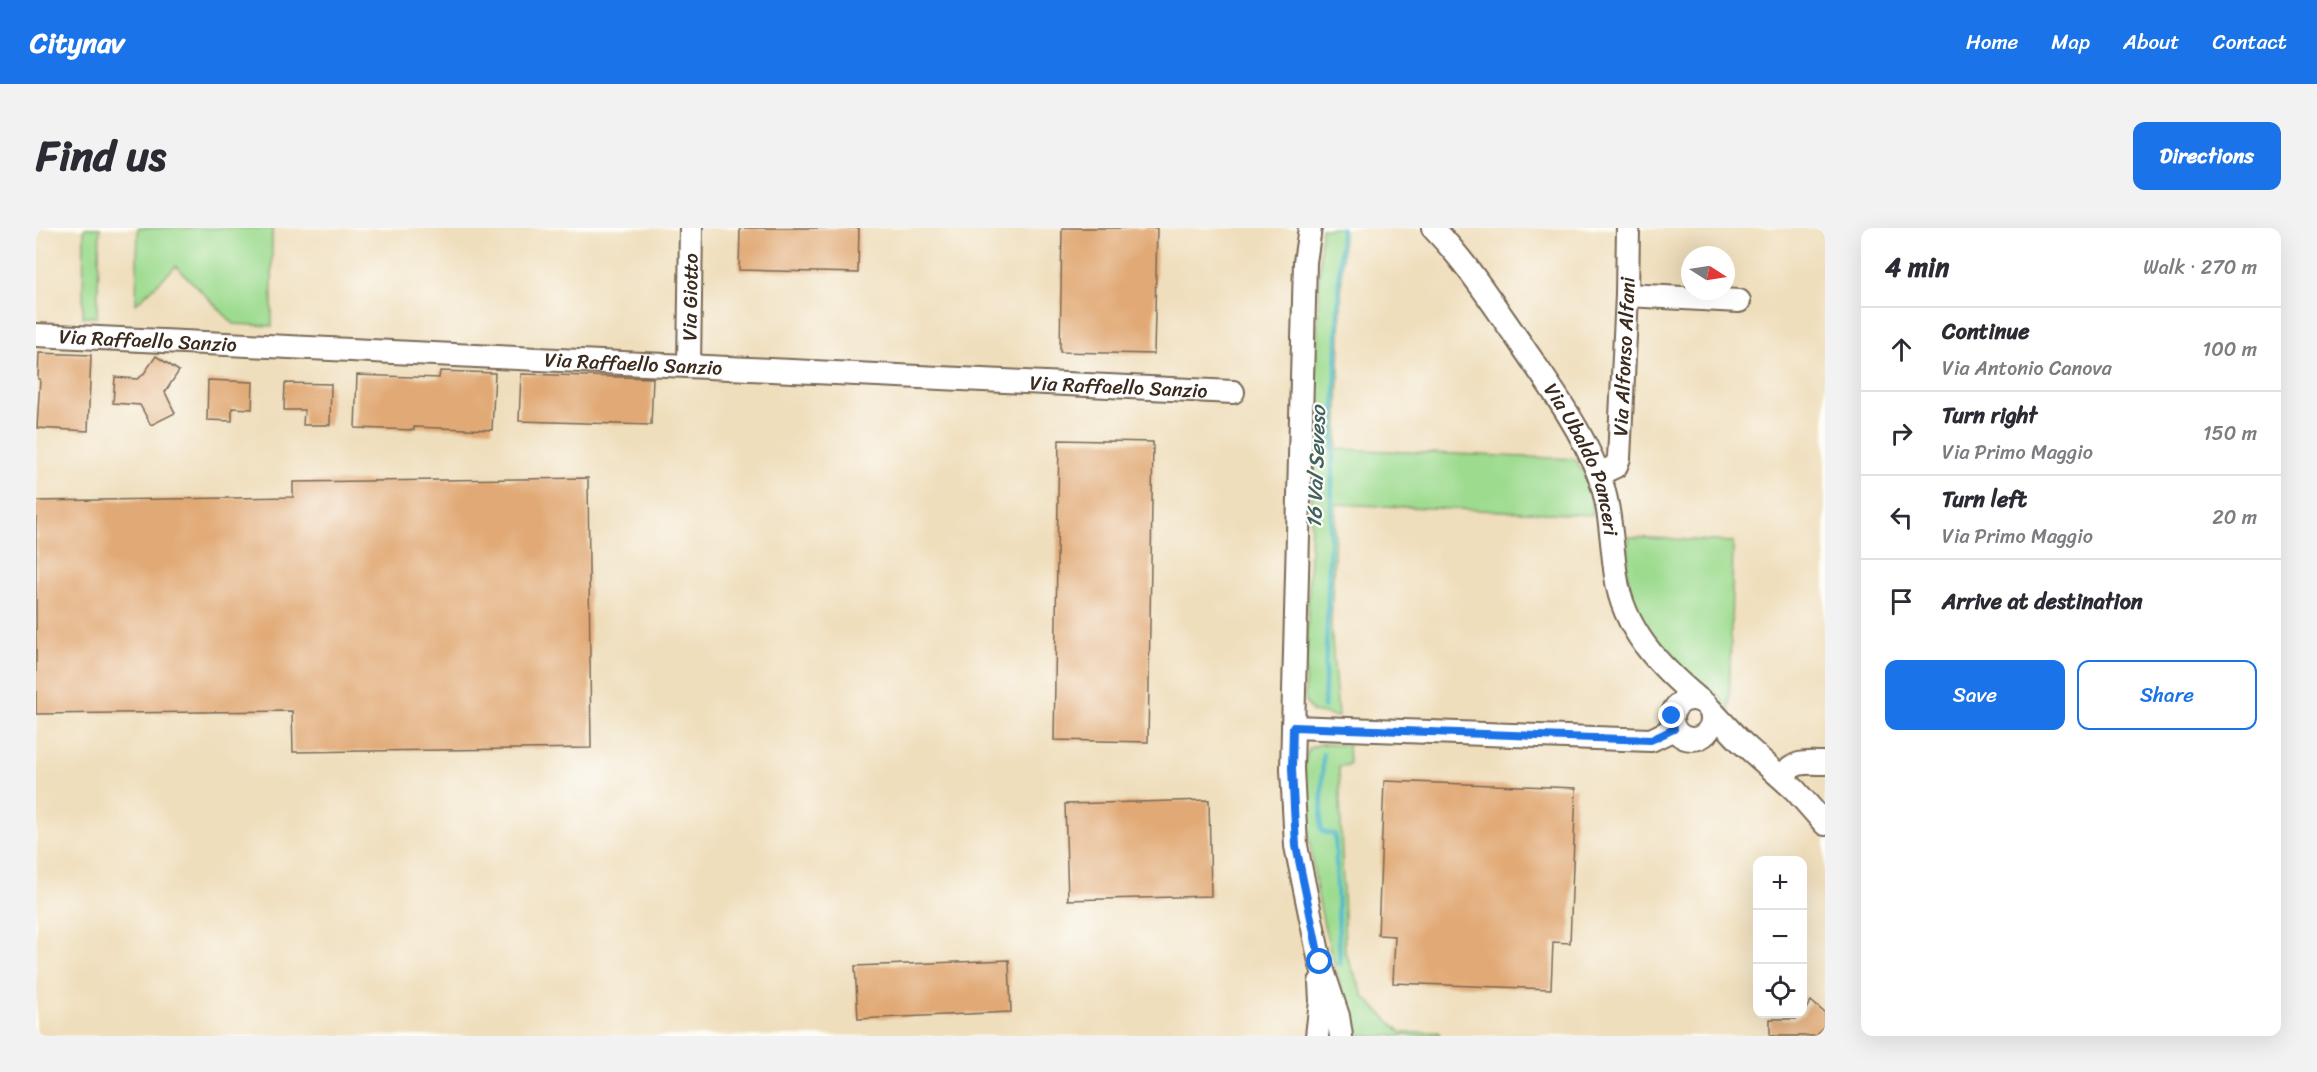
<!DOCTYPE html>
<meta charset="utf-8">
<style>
:root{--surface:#fff;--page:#f2f2f3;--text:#2b2b33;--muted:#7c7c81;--line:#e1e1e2;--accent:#1a73e8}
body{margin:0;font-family:Sriracha,sans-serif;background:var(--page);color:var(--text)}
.controls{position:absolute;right:18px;bottom:18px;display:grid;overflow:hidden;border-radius:12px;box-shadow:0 6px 24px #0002}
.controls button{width:54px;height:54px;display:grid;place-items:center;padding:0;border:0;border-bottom:2px solid var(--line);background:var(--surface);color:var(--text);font:30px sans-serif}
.compass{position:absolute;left:1645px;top:18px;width:54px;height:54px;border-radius:50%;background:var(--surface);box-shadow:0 6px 24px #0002;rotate:102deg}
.stop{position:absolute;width:18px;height:18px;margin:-14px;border:4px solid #1a73e8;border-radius:50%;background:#fff}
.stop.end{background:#1a73e8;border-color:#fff;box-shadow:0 2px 6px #0008}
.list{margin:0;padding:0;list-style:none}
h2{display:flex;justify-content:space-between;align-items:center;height:78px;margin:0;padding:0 24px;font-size:26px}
h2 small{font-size:20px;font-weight:400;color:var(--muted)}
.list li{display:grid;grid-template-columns:39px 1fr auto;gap:18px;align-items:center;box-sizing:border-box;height:84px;padding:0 24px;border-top:2px solid var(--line)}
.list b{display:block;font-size:22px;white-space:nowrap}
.list p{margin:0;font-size:20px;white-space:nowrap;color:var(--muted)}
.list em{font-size:20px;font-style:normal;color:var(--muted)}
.actions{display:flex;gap:12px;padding:18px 24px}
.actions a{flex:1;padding:14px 0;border:2px solid var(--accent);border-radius:12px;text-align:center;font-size:21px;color:var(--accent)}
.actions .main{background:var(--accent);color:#fff}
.icon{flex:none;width:33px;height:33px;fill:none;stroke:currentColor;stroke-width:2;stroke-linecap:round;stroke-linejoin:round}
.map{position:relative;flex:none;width:1789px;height:808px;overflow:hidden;border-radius:12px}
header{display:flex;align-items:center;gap:36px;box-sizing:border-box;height:84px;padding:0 30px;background:var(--accent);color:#fff}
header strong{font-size:28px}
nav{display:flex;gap:33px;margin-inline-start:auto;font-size:21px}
.intro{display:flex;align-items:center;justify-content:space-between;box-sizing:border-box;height:144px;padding:0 36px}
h1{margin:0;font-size:42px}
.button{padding:15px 27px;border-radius:12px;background:var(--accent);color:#fff;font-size:21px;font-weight:700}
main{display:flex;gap:36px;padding:0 36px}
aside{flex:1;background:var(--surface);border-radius:12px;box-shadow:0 6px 24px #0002}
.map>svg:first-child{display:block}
.green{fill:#9ddb8f;stroke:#6c8256;stroke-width:1.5}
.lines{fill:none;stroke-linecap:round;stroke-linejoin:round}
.stream{stroke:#49b7c3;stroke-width:4.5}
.building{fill:#e1a974}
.minor-casing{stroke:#7a6955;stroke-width:26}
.minor{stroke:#fff;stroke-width:22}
.route{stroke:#1a73e8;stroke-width:8}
.labels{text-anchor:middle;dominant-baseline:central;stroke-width:4.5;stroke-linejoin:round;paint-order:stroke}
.street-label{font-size:20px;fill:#3b2a1e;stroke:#fdfcf7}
.water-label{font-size:21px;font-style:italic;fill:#416260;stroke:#fdfcf7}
</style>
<header>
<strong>Citynav</strong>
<nav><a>Home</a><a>Map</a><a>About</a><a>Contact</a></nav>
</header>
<div class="intro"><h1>Find us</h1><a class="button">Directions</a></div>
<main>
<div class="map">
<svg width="1789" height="808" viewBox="0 0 1789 808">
<rect width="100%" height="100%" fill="#fdfcf7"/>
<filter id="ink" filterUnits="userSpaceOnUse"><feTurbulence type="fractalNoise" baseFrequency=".0167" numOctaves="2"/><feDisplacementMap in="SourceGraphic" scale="12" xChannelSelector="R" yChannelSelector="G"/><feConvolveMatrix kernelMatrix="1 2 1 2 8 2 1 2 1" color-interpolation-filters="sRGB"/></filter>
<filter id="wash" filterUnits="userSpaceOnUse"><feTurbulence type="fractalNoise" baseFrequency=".008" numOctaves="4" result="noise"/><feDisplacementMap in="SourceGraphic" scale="24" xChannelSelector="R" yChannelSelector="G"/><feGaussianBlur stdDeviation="1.35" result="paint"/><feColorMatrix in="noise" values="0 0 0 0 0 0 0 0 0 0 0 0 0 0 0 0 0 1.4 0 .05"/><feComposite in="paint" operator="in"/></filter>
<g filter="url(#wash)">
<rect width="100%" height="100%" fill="#efdebc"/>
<!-- green -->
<path class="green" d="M48,0H64L61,89H47Z
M102,0H236V98L198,96L140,38L100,76Z
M1285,0H1307L1301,221L1539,231L1552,252L1557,287L1300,276L1295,399L1302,489L1277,484L1270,475L1269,467Z
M1593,309L1697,314L1693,486C1685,468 1677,456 1656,455C1626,428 1598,396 1592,355C1590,340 1592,324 1593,309Z
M1284,516L1312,517L1313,537L1303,538L1309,724L1329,770L1366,805L1403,804V808H1324C1292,734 1275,650 1270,570C1269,553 1265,534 1274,520Z"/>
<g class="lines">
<!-- stream -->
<path class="stream" d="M1288,480L1305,0
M1287,526L1285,600L1287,604L1299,607L1304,736"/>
</g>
<g id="blocks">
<!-- building -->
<path class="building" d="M704,0H823L822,45L703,42Z
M1026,0H1121L1118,126L1024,124Z
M3,125L55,127L52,203L1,200L4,151H2Z
M120,128L143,143L129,164L139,185L115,197L104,177L77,175L79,149L101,151L107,147Z
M404,143L459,145L456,202L378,199V202L319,200L321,147L403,150Z
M485,146L617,150L615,197L483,193Z
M172,152L217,154L216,181L196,180V193L171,192Z
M249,155L295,156L294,197H267L268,182H248Z
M1023,212L1117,214L1112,514L1018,512Z
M552,250L555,520L257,524L256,483L0,486V273L257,269V254Z
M1348,553L1540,560L1534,715L1517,714L1515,761L1357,755L1359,708L1342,707Z
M1173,572L1175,668L1032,672L1029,576Z
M973,732L975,784L822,791L819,738Z
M1775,773L1789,785V796L1781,808H1734V791H1760L1767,786Z"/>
</g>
</g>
<g filter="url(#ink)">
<use href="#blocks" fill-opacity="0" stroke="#7a6955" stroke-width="1.5"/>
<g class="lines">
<!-- minor casing -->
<g class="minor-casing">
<g id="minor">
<path d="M1274,0L1269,34L1256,541L1260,618L1284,734L1302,788L1305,808"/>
<path id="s1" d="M1397,0C1431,35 1457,76 1485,116C1513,157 1544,199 1562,245C1575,277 1575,315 1580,348C1587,402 1625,440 1665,473"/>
<path d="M1591,67L1703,73"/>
<path id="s2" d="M0,107L1197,164"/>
<path id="s3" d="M653,138L655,0"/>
<path id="s4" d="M1563,246L1580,238L1583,230L1591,67L1592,0"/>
<circle cx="1656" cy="491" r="20"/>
<path d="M1674,481L1703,512L1759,562L1789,596"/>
<path d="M1257,499L1615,512L1638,501"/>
<path d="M1745,549C1759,532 1769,535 1789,535"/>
<path d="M1281,808L1285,773L1284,754"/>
</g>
</g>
<!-- minor -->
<use href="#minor" class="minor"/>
</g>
</g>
<g class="lines" filter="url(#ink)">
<!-- route -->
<path class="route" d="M1284,734L1260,618L1256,541L1257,499L1615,512L1638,501L1636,488"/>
</g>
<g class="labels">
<!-- street labels -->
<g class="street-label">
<text stroke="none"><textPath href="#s3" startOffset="69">Via Giotto</textPath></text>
<text stroke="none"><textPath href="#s2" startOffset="112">Via Raffaello Sanzio</textPath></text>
<text stroke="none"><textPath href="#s4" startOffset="129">Via Alfonso Alfani</textPath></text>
<text stroke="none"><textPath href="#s2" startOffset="598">Via Raffaello Sanzio</textPath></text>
<text stroke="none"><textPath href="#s2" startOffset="1084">Via Raffaello Sanzio</textPath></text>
<text stroke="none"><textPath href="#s1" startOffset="278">Via Ubaldo Panceri</textPath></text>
</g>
<!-- water labels -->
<g class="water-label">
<text transform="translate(1280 239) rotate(-88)">16 Val Seveso</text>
</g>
</g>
</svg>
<div class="controls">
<button>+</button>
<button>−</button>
<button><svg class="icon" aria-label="locate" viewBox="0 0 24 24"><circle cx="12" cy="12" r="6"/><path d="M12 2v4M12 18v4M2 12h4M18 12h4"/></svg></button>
</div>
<svg class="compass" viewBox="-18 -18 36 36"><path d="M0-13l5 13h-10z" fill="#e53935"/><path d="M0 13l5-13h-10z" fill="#7c7c81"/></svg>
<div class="stop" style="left:1284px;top:734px"></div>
<div class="stop end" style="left:1636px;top:488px"></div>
</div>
<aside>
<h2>4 min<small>Walk · 270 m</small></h2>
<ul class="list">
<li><svg class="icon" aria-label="ahead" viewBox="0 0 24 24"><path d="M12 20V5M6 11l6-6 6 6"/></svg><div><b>Continue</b><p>Via Antonio Canova</p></div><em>100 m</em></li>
<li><svg class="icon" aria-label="right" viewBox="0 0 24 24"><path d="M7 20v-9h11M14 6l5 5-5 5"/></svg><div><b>Turn right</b><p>Via Primo Maggio</p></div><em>150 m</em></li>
<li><svg class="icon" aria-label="left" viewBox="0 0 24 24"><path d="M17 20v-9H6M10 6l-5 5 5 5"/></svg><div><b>Turn left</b><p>Via Primo Maggio</p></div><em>20 m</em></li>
<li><svg class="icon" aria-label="arrive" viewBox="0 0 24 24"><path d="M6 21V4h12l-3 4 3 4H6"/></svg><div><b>Arrive at destination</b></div></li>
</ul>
<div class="actions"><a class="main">Save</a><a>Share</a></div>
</aside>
</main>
